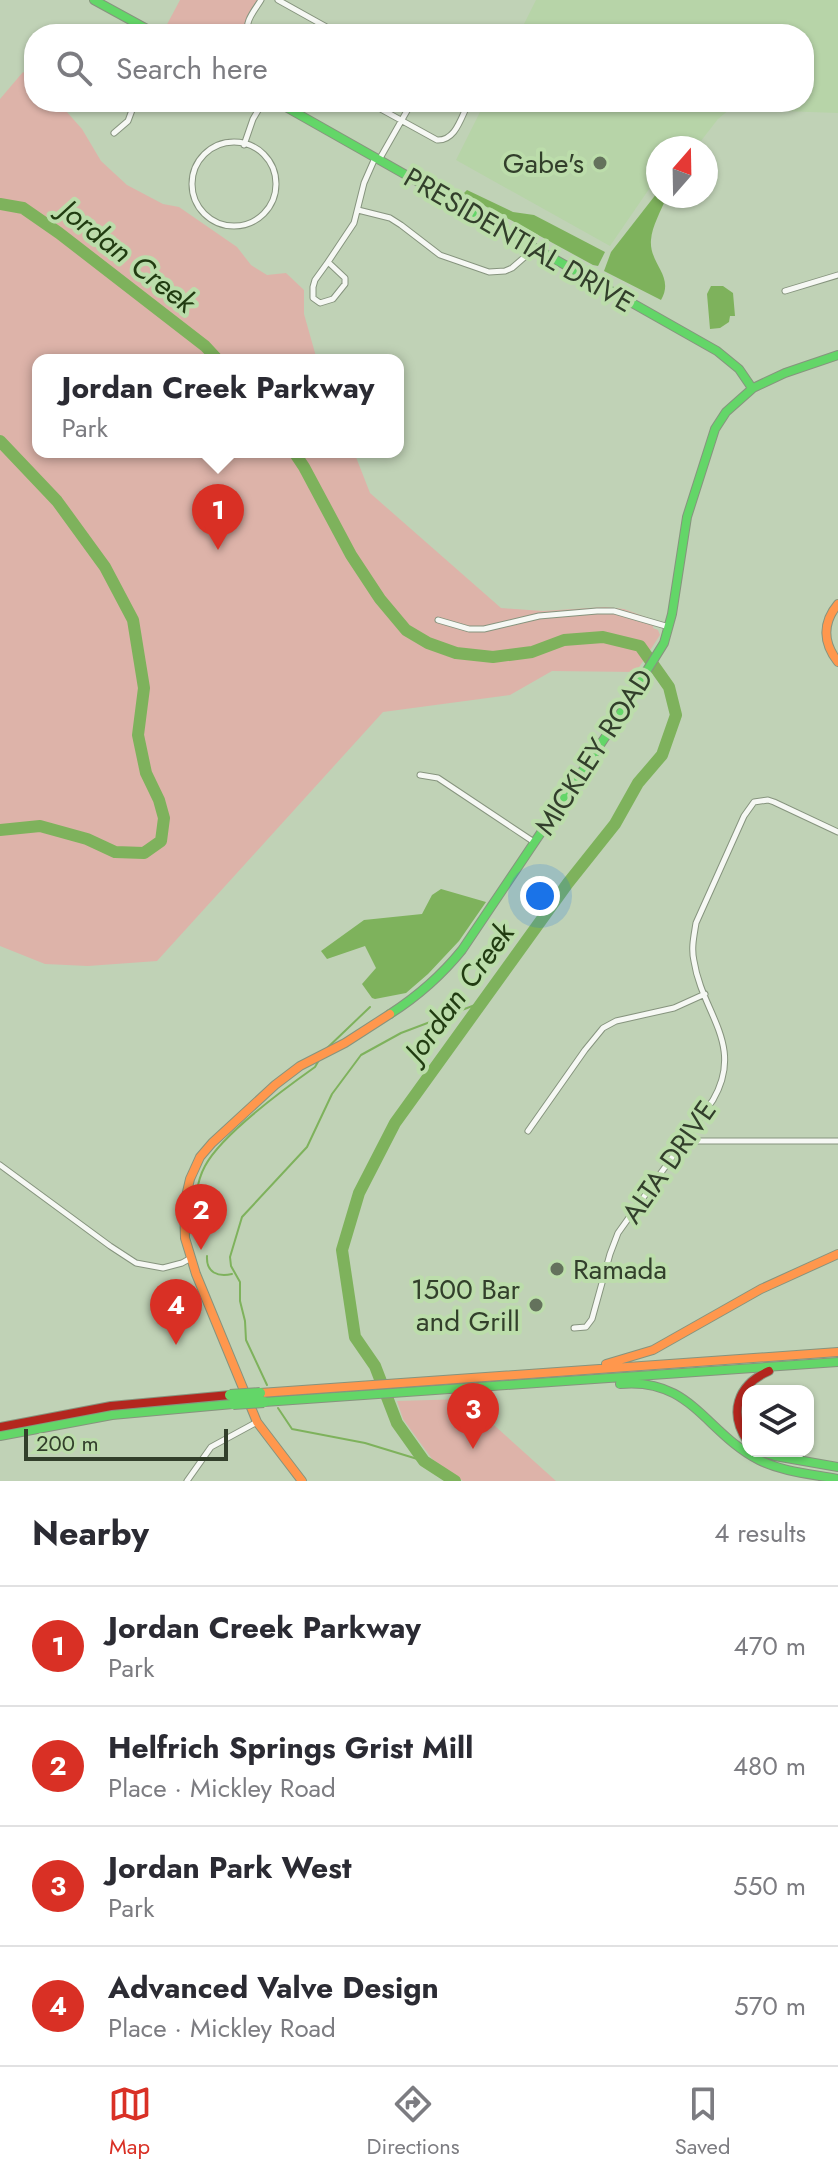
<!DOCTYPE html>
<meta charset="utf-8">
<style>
:root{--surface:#fff;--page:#f2f2f3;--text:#2b2b33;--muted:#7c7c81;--line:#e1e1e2;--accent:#d93025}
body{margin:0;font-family:Jost,sans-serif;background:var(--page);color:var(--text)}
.controls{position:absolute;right:24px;bottom:24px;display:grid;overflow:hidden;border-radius:16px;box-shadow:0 2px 6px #0004}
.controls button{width:72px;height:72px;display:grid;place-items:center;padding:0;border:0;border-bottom:2px solid var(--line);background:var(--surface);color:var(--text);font:40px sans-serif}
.compass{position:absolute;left:646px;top:136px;width:72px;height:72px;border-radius:50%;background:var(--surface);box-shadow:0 2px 6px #0004;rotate:20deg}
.scale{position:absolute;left:24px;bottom:20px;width:204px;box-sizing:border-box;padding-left:8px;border:4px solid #323f2b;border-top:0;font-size:22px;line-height:28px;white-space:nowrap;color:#323f2b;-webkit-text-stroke:6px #bcddab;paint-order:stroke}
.you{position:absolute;left:540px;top:896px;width:28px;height:28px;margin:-20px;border:6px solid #fff;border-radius:50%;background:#1a73e8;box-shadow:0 0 0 12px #1a73e833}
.badge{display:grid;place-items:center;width:52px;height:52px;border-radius:50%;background:var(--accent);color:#fff;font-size:26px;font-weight:700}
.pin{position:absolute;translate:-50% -66px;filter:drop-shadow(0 2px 4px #0008)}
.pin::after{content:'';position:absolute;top:42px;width:28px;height:24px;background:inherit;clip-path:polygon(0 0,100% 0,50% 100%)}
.popup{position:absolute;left:32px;top:354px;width:372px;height:104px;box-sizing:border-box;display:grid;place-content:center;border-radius:16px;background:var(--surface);filter:drop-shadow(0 2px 6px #0005);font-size:26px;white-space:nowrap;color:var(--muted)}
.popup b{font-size:30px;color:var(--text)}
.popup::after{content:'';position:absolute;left:50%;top:100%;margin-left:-16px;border:16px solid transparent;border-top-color:var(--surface)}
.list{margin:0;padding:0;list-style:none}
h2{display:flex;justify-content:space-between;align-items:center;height:104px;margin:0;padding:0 32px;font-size:34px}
h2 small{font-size:26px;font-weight:400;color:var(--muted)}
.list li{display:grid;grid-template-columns:52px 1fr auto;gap:24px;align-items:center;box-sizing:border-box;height:120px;padding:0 32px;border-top:2px solid var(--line)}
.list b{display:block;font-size:30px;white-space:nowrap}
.list p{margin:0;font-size:26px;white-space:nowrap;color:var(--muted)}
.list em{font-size:26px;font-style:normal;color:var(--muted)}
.icon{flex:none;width:44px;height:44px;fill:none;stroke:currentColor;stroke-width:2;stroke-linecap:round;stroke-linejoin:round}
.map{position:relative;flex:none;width:838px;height:1481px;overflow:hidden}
.search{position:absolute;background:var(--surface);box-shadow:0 2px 6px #0004;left:24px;right:24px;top:24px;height:88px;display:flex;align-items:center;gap:20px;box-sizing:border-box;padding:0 28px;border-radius:32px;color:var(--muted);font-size:30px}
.sheet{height:584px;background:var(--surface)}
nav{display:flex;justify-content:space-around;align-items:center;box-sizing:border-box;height:112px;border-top:2px solid var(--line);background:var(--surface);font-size:22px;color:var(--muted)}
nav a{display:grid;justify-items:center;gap:4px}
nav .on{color:var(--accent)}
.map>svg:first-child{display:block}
.built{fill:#b7d4a8}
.green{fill:#ddb3a9}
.water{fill:#7eb25c}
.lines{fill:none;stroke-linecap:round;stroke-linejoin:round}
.stream{stroke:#7eb25c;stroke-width:2}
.river{stroke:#7eb25c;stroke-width:12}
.street-casing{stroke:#86947e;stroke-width:7}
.fast-casing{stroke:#86947e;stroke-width:10}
.slow-casing{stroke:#86947e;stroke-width:10}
.jam-casing{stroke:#86947e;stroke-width:10}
.street{stroke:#f6f8f4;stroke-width:5}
.fast{stroke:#63d668;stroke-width:8}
.slow{stroke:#ff974d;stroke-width:8}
.jam{stroke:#b3261e;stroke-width:8}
.fast-bridge-casing{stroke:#86947e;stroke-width:12;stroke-linecap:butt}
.fast-bridge{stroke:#63d668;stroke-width:10}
.poi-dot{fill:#64725c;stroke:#bcddab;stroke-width:3}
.labels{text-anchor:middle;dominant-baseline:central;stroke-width:8;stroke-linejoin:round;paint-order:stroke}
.poi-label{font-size:28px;fill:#323f2b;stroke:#bcddab;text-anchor:end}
.street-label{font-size:28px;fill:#323f2b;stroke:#bcddab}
.water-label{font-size:30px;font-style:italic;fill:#213c11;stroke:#bcddab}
</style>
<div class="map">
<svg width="838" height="1481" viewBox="0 0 838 1481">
<rect width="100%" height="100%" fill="#c0d2b6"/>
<!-- built -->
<path class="built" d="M536,0H838V113L730,109L718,119L697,146L693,148H658V176L610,246L456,160L485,102H804V34H519Z"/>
<!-- green -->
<path class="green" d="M180,0H261L246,27L234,25L229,34H171L164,30Z
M23,72L34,81V102H58L82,129L101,161L127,185L163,204L179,207L237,247L251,265L267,275L286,273L304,290V314L317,360H38V452H354L370,493L501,608L543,611L605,607L624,609L654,620L653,628L658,630L660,635L636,672L552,671L510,695L383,712L157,961L88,966L45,964L0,946V99Z
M465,1399L556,1481H463L432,1459L403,1419L397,1401Z"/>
<!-- water -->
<path class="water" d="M467,190L513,212L534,215L605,252L598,266L593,265L463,194Z
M657,193L658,196L666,198C661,211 652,226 651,240C649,264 675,276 661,300L604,271L611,252Z
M711,286H723L733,293L735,316H730L729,322L720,328L710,329L707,294Z
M441,889L486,902L459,941L428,974L406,993L375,999L372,998L362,984L376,968L365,946L327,959L321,951L364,920L422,914L432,895Z"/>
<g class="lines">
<!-- stream -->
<path class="stream" d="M324,1051L370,1007
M201,1242L194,1233C195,1211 194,1186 205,1166C222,1134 284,1089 315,1067L319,1060
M207,1256C206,1273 218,1277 232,1274
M267,1385L246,1340L245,1321L240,1301V1282L231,1266L230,1257L242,1217L307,1147L332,1094L361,1055L401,1033L483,1002
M278,1408L292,1429L365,1443L424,1461"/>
<!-- river -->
<path class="river" d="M0,204L23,208L59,233L205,346L218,360
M0,441L57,501L105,567L133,620L144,688L138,735L146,773L159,800L164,818L161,841L144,853L115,852L87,839L40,826L0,830
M294,452L304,467L351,555L380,599L406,630L428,643L456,653L493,657L532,652L564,640L603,637L640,646L669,687L676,715L662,755L638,783L615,824L568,883L395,1123L359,1193L342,1250L355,1337L375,1366L397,1423L424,1461L455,1481"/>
<!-- street casing -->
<g class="street-casing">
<path id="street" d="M278,0L339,34
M249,34C243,23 255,10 261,0
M456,34L463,30L467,34
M368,102L437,140C456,141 461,117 469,102
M114,133L128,121L135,102
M192 184a42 42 0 1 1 84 0a42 42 0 1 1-84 0Z
M244,145L253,119L263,102
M379,160L412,102
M358,210L390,218L401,225L440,255L489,272L505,271L512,268L535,248
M328,262L354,223L364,183L375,158
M328,262L345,278V284L333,299L320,303L313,298V287L315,280Z
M785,291L838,275
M438,620L469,629H484L539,616L597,611H614L669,627
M420,775L438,778L534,842
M528,1131L585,1050L603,1028L616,1021L674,1008L705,994
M684,1141H838
M0,1165L110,1246L136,1263L163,1268L182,1263L191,1258
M574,1328L586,1327L592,1319L610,1254L618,1233L713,1100C745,1045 702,1013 694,961C691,948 694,936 696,923L744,816L754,802L768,800L774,802L838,832
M187,1481L211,1447L257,1422"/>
</g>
<!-- fast casing -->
<g class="fast-casing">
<path id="fast" d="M94,0L156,34
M277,102L717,351L739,369L752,388
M390,1014C418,996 441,976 462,950L608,733L664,643L672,614L687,517L715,429L726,412L753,388L785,373L838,355
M620,1384C691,1377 705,1432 759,1460C783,1472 812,1474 838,1479
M264,1402L838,1362
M0,1436L112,1415L233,1404
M760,1451L775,1456L838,1467"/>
</g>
<!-- slow casing -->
<g class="slow-casing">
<path id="slow" d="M838,604C822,623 823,643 838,662
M606,1364L653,1350L761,1289L838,1254
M260,1393L838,1352
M302,1481L257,1422L196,1274L185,1238L184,1205L190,1179L200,1157L212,1143L275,1085L300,1066L345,1043L390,1014"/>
</g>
<!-- jam casing -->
<g class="jam-casing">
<path id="jam" d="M0,1427L111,1406L230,1395
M748,1442C728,1413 737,1385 769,1371"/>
</g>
<!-- street -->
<use href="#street" class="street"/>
<!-- fast -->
<use href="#fast" class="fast"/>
<!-- slow -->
<use href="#slow" class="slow"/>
<!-- jam -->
<use href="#jam" class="jam"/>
<!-- fast-bridge casing -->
<g class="fast-bridge-casing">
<path id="fast-bridge" d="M230,1395L260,1393
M233,1404L264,1402"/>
</g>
<!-- fast-bridge -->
<use href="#fast-bridge" class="fast-bridge"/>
</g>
<!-- markers -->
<g class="poi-dot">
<circle cx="600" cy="163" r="8"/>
<circle cx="557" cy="1269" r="8"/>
<circle cx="536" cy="1305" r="8"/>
</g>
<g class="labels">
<!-- poi labels -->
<g class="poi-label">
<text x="584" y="163">Gabe's</text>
<text x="573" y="1269" text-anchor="start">Ramada</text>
<text x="520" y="1289">1500 Bar<tspan x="520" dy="32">and Grill</tspan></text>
</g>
<!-- street labels -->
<g class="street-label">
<text transform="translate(519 240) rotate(30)">PRESIDENTIAL DRIVE</text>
<text transform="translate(594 752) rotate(-57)">MICKLEY ROAD</text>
<text transform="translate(669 1162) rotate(-55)">ALTA DRIVE</text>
</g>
<!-- water labels -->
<g class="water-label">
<text transform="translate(128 256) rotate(38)">Jordan Creek</text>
<text transform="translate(459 992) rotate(-54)">Jordan Creek</text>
</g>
</g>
</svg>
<div class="controls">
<button><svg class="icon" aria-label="layers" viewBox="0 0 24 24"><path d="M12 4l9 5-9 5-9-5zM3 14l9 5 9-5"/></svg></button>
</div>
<svg class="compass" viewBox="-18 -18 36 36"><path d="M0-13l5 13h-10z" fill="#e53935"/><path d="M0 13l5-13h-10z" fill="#7c7c81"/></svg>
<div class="scale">200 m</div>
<div class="you"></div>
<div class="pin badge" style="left:218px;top:550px">1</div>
<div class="popup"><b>Jordan Creek Parkway</b>Park</div>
<div class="pin badge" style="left:201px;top:1250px">2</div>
<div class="pin badge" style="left:473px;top:1449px">3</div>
<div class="pin badge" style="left:176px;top:1345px">4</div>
<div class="search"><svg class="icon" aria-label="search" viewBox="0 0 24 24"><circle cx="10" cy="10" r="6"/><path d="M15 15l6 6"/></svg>Search here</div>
</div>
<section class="sheet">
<h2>Nearby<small>4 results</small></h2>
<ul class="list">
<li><span class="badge">1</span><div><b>Jordan Creek Parkway</b><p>Park</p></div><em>470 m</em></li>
<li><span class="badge">2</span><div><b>Helfrich Springs Grist Mill</b><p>Place · Mickley Road</p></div><em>480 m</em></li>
<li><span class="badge">3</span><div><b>Jordan Park West</b><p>Park</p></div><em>550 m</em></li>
<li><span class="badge">4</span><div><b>Advanced Valve Design</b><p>Place · Mickley Road</p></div><em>570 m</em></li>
</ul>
</section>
<nav>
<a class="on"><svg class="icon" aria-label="map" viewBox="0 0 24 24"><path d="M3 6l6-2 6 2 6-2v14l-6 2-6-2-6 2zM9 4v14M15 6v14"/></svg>Map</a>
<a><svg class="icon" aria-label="directions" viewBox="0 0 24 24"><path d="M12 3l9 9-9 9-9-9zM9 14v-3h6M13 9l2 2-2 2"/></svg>Directions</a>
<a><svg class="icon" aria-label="saved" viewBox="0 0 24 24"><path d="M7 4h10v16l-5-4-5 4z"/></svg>Saved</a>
</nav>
